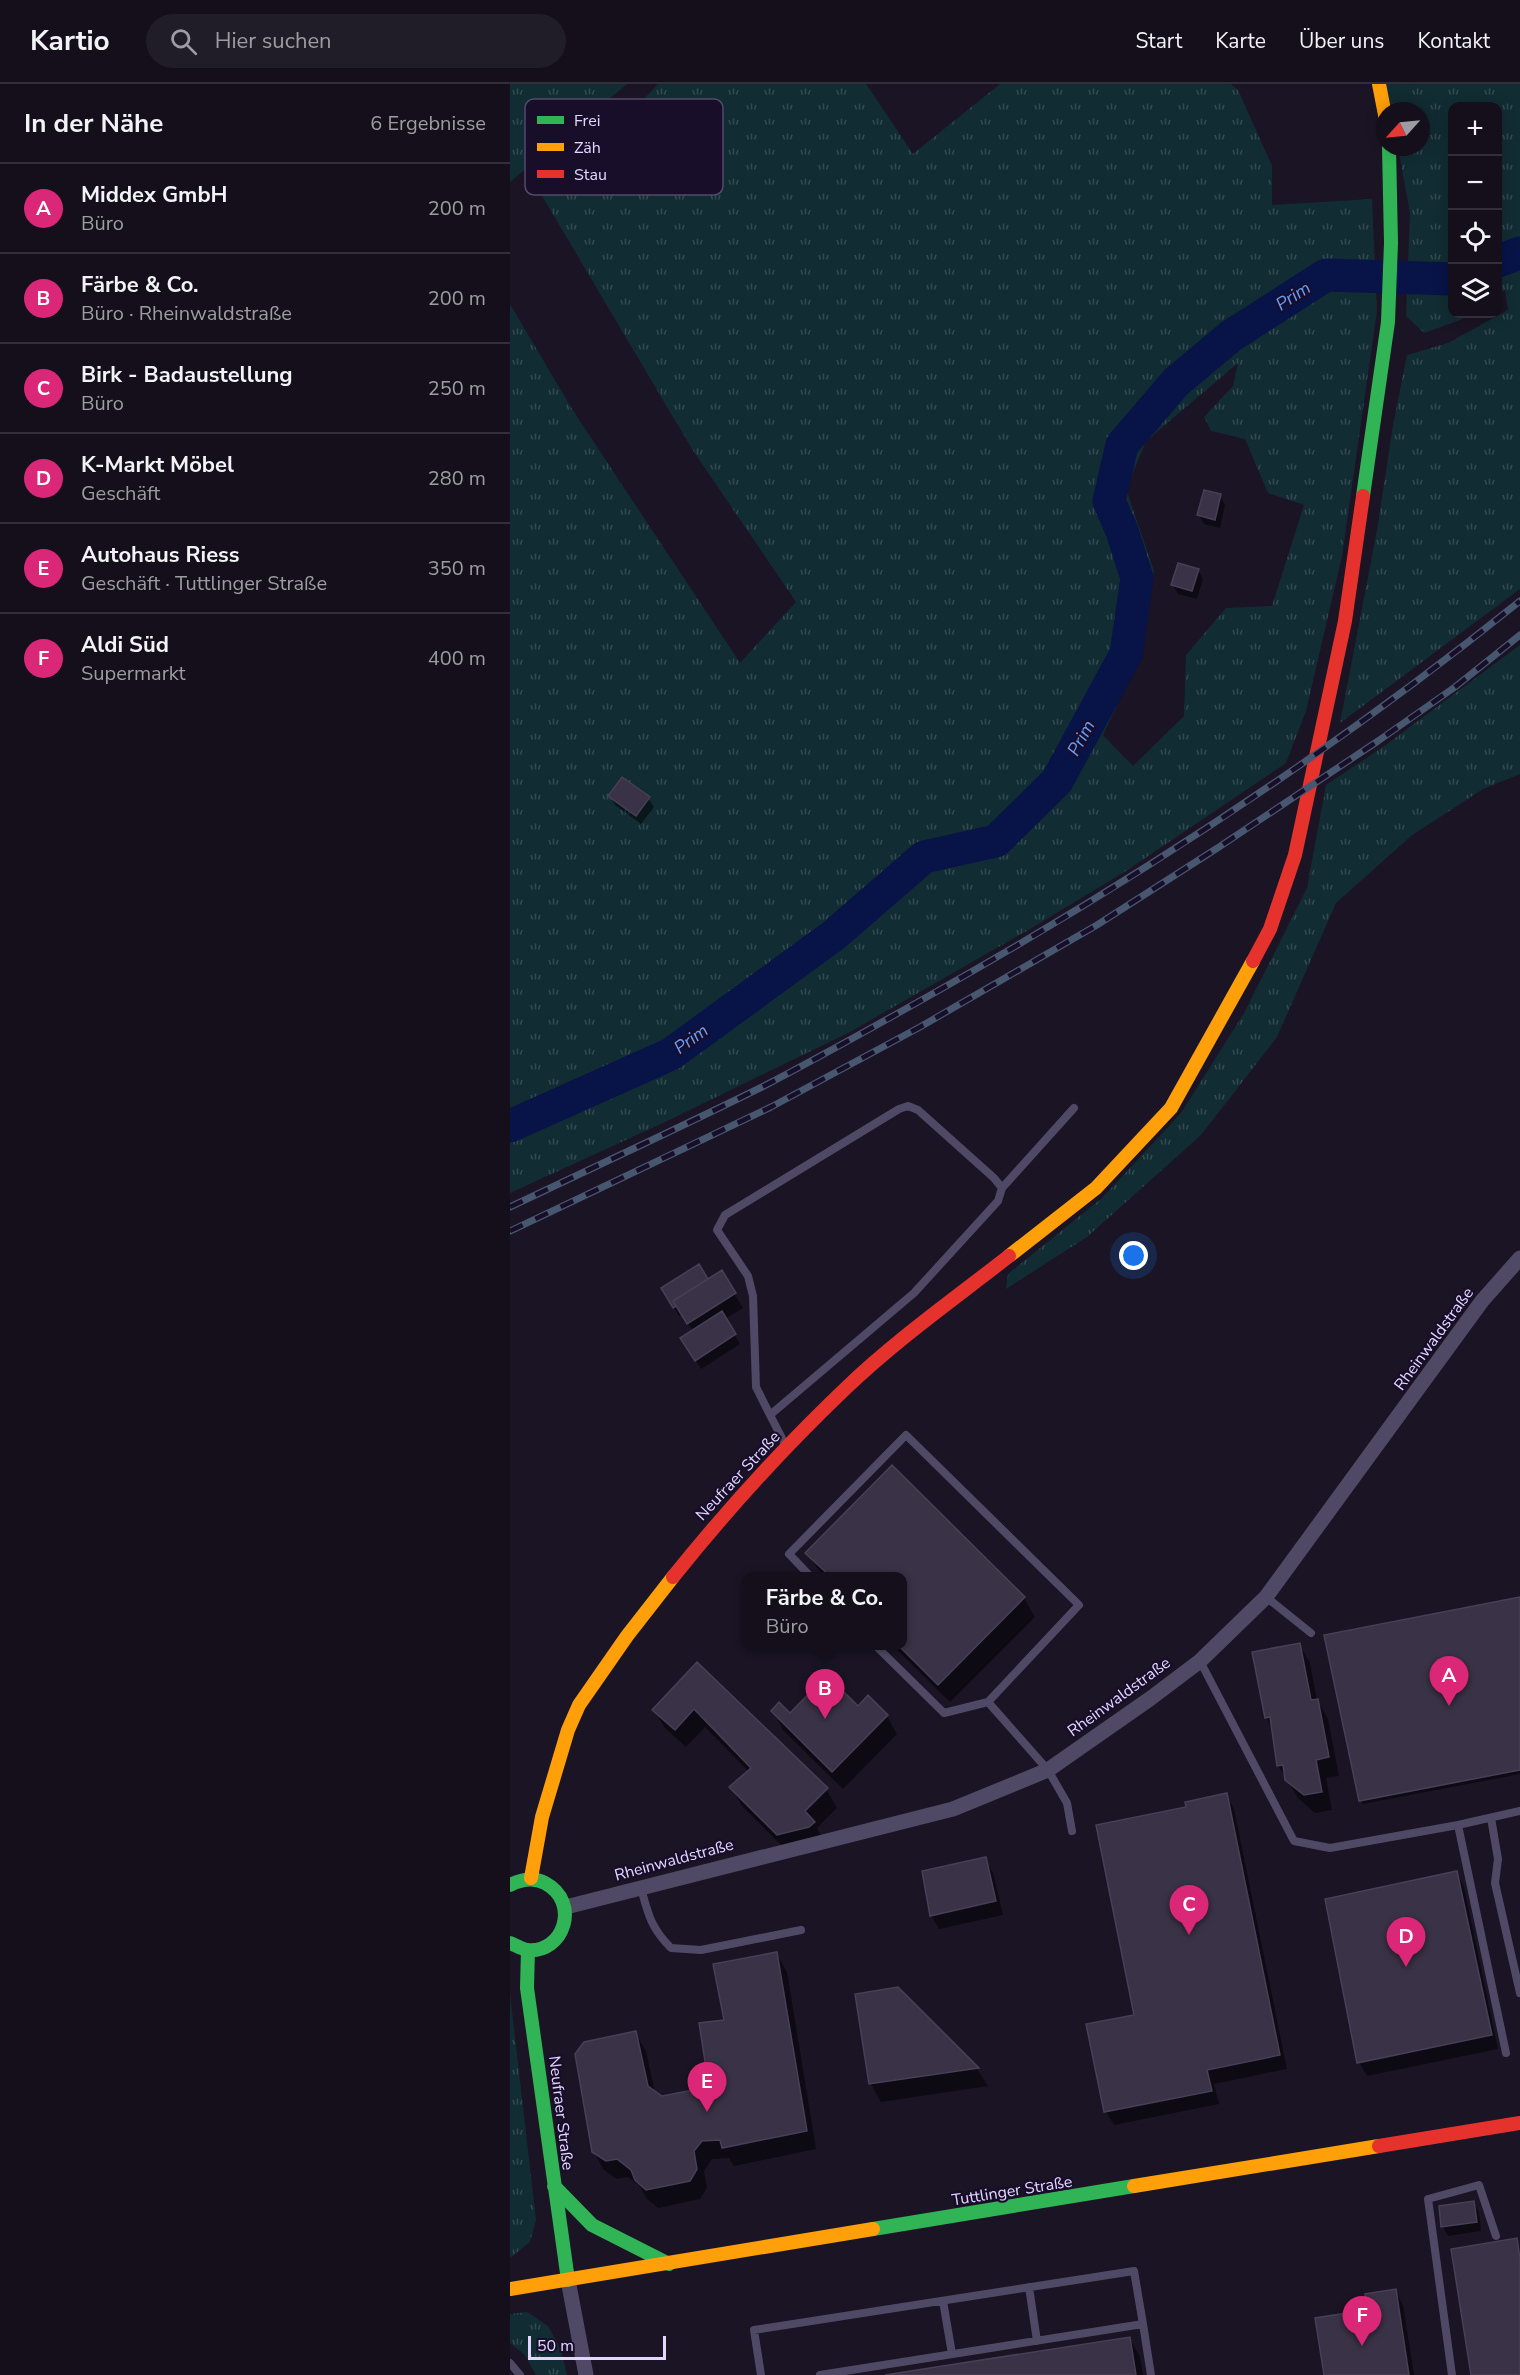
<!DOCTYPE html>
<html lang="de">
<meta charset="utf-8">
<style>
:root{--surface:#140f1b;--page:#211d28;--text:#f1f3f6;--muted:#9d9ca3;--line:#332f3a;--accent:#db2777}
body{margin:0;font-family:"Nunito Sans",sans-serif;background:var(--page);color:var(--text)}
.controls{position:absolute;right:18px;top:18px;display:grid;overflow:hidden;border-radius:12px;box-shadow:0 3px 15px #0003}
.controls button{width:54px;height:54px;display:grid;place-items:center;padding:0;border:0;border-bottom:2px solid var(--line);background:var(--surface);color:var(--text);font:30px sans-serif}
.compass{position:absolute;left:866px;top:18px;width:54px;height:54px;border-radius:50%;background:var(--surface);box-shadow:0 3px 15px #0003;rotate:243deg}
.scale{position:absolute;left:18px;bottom:15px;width:138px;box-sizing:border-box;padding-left:6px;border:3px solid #e3d7ff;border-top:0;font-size:16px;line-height:21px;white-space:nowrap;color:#e3d7ff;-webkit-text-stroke:4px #180e2a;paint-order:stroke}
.you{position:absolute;left:624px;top:1172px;width:21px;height:21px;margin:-15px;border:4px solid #fff;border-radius:50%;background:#1a73e8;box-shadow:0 0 0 9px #1a73e833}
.badge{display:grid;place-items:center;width:39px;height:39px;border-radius:50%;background:var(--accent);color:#fff;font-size:20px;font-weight:700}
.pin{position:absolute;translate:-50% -50px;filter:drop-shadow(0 2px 3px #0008)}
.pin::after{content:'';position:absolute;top:32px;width:21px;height:18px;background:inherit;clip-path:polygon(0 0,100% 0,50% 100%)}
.popup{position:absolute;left:232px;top:1488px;width:165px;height:78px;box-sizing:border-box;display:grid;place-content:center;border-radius:12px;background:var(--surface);filter:drop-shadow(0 2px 4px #0005);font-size:20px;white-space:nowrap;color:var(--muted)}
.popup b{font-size:22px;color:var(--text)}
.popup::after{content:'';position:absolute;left:50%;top:100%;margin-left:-12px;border:12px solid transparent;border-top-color:var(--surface)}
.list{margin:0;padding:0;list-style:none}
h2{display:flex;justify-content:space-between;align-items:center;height:78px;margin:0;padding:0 24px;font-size:26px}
h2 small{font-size:20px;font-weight:400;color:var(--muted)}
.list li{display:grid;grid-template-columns:39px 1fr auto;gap:18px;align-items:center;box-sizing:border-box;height:90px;padding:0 24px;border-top:2px solid var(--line)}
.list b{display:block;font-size:22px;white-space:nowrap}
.list p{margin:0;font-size:20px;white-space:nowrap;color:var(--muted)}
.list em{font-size:20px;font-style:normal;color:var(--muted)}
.icon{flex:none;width:33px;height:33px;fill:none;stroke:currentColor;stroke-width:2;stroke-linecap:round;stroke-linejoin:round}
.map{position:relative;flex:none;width:1010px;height:2291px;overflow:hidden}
header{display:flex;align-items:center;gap:36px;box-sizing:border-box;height:84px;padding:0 30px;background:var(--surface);border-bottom:2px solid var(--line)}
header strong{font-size:28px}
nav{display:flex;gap:33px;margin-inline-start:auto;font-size:21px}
.search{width:420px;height:54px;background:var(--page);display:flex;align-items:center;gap:15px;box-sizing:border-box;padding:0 21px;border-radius:33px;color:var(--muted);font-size:22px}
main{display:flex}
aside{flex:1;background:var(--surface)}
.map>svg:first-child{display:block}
.grass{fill:url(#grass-tufts);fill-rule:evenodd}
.shadow{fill:#0007}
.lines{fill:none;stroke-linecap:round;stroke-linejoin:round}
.river{stroke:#081347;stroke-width:33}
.building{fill:#3a3246;stroke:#483f58;stroke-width:1.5}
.lane{stroke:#504965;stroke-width:8}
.street{stroke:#504965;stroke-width:15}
.fast{stroke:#30b455;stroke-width:14}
.slow{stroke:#ff9f0a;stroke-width:14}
.jam{stroke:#e5322d;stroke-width:14}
.rail-casing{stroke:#485770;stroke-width:7}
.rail{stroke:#180e2a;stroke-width:4.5;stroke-dasharray:14;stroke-linecap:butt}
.labels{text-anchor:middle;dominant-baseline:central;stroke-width:4.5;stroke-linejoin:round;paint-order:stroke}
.street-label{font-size:16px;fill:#e3d7ff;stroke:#180e2a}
.water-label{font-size:18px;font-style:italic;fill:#659eff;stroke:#180e2a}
.key{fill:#180e2a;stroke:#554a6a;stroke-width:1.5}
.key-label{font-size:16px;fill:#e3d7ff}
</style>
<header>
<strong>Kartio</strong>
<div class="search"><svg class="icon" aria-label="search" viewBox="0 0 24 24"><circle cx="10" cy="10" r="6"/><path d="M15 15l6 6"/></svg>Hier suchen</div>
<nav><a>Start</a><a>Karte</a><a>Über uns</a><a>Kontakt</a></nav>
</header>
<main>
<aside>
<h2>In der Nähe<small>6 Ergebnisse</small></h2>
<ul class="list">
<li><span class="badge">A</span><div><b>Middex GmbH</b><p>Büro</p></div><em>200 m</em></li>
<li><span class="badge">B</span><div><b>Färbe &amp; Co.</b><p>Büro · Rheinwaldstraße</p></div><em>200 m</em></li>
<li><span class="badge">C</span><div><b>Birk - Badaustellung</b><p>Büro</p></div><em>250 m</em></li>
<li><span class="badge">D</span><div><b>K-Markt Möbel</b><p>Geschäft</p></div><em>280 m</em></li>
<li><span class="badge">E</span><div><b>Autohaus Riess</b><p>Geschäft · Tuttlinger Straße</p></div><em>350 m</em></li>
<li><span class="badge">F</span><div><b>Aldi Süd</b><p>Supermarkt</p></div><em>400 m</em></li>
</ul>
</aside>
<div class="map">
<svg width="1010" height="2291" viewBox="0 0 1010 2291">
<defs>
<pattern id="grass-tufts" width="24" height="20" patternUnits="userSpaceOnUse" patternTransform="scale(1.5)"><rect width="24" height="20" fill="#122c33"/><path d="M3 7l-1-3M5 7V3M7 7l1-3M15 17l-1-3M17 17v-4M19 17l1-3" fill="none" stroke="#344a52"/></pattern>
</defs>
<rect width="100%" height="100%" fill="#1a1424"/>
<!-- grass -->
<path class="grass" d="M0,0H117L0,98Z
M148,0H356L403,70L490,0H721L728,6L762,82V121L862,115L867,227L832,472L796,627L776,679L616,787L520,845L340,948L153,1039L0,1109V220L62,325L230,579L286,518L182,365L28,105L126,23ZM728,279L723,302L694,333L701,347L735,355L758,409L794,421L762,522L716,524L676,571L674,632L623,682L593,651L629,574L644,487L616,405L636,357ZM112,693L139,713L126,732L98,713Z
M876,0H1010V505L830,639L867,446L883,341L897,271L938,259L998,226L995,206L988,211V22H942V230H960L950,236L914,249L896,232L900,129L888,63H911V27H881Z
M1010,561V690L973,705L901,752L826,819L767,953L691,1051L577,1153L496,1205L498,1190L592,1114L671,1029L734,929L797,804L816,701L873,663Z
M0,1910L26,2136L20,2158L0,2174Z
M17,2228L38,2242L51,2266L57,2291H26L14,2270L0,2259V2230Z"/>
<!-- shadow -->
<path class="shadow" d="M710,412L715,421L710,444L694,440L689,431Z
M688,486L693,495L687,515L668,510L663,501Z
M100,712L138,714L144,723L131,740L105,721Z
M211,1188L233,1224L215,1235L230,1260L191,1285L172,1254L183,1247L172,1230L169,1232L153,1204L198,1197Z
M382,1383L514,1514L525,1533L440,1618L383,1562H393V1492H313L297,1469Z
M1010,1515V1690L853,1720L851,1716Z
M789,1560L800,1579L807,1616L818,1635L829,1692L816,1694L822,1726L805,1729L788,1714L768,1681L763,1646L756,1633Z
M188,1580L316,1705L327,1724L307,1744L314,1757L279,1769L232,1722L221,1703L239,1688L195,1643L176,1663L155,1644L144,1626Z
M348,1624L377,1632L387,1650L333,1705L273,1646L263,1627L280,1631Z
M716,1711L724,1725L777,1985L704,2000L709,2020L604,2041L596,2028L625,1932L678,1725Z
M475,1775L483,1789L493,1831L429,1845L421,1831Z
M947,1789L954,1803L988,1965L857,1992L849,1978Z
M266,1869L277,1888L306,2065L224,2082L219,2074L202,2075L194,2087L197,2104L190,2115L148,2124L137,2115L129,2101L118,2093L107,2095L94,2086L83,2067L125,1949L136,1967L145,2009L152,2014L201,2005L216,1937Z
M387,1905L467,1985L478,2002L371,2018L361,2000L347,1911Z
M963,2119L969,2128L971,2147L938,2152L933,2143L930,2123Z
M885,2207L893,2221L904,2291H815L859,2227Z
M620,2255L630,2273L633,2291H385Z"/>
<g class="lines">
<!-- river -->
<path class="river" d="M988,177L1010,169
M0,1042L161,970L324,851L414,773L486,757L547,697L616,570L627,494L612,447L599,417L612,361L666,298L721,252L816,191L942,195"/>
</g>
<!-- building -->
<path class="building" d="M694,406L711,410L705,436L687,431Z
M668,479L689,485L682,507L661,501Z
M112,693L140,713L126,732L98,712Z
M189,1180L198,1195L163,1217L166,1222L163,1224L151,1204Z
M212,1186L226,1209L177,1240L163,1217Z
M212,1227L226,1250L185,1277L170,1254Z
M382,1381L515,1513L428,1601L389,1562H393V1492H320L295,1469Z
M1010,1513V1686L849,1717L814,1551Z
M790,1559L801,1616L808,1615L819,1673L806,1676L812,1708L794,1711L775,1696L773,1681L767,1682L760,1633L755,1634L742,1568Z
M187,1578L318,1704L295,1727L305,1738L299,1743L267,1751L219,1703L241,1684L184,1625L165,1646L142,1626Z
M317,1591L348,1622L358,1611L378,1631L322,1688L261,1627L269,1618L280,1629Z
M717,1709L770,1971L697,1986L702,2007L594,2028L576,1940L624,1931L586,1741L676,1723L675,1718Z
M476,1773L486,1817L420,1832L412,1787Z
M947,1787L982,1951L847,1979L815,1815Z
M267,1868L297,2047L212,2064L210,2056L192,2057L184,2067L187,2085L180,2097L136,2106L125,2096L121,2086L107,2075L96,2077L82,2068L65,1970L74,1958L126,1947L138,2002L152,2012L199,2003L189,1939L214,1936L203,1880Z
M388,1903L469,1984L359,2000L345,1910Z
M964,2117L967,2138L931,2143L929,2122Z
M1007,2154L1010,2175V2291H961L941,2165Z
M886,2205L899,2291H814L805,2234L857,2226L855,2210Z
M620,2253L626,2291H375Z"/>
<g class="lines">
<!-- lane -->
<path class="lane" d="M492,1104L564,1024
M260,1331L246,1303L243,1212L238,1192L207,1146L215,1131L389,1025L398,1022L408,1026L484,1094L492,1104L488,1117L404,1209L260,1331L276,1362
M300,1492L279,1470L396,1351L569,1521L478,1618L434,1629L366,1562
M756,1513L801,1549
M690,1577L784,1757L820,1764L948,1741L1010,1727
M478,1618L538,1686L557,1719L562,1747
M981,1734L988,1775L985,1799L1010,1909
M948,1741L996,1969
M131,1804C138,1830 141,1844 161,1864L191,1866L291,1846
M519,2203L527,2257
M433,2217L442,2270
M633,2240L641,2291
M0,2279L10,2291
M251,2291L244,2246L624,2187L633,2240L310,2291
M942,2291L918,2115L969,2101L986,2152"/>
<!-- street -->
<path class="street" d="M56,1823L443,1725L538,1686L641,1614L690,1577L756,1513L972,1217L1010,1174
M58,2196L76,2291"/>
<!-- fast -->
<path class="fast" d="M853,412L878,238L881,159L879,63
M0,1801C12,1795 23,1793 35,1799C71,1818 54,1870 17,1866C12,1865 5,1861 0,1859
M18,1866L17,1904L58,2196
M44,2102L82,2141L159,2180
M363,2145L624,2102"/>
<!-- slow -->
<path class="slow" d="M869,0L875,31
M499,1172L586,1104L661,1024L743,877
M21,1794L32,1733L58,1646L69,1621L117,1552L163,1493
M624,2102L869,2062
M0,2205L363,2145"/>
<!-- jam -->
<path class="jam" d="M743,877L760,845L785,771L835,537L853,412
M163,1493C216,1427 274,1363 336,1304C386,1256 444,1215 499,1172
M869,2062L1010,2039"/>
<!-- rail casing -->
<g class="rail-casing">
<path id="rail" d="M0,1123C84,1083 169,1044 252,1003C310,973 367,941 424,909C629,794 826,665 1010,517
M0,1147L261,1023L410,943L587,841L709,763L868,657L945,603L1010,551"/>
</g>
<!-- rail -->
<use href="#rail" class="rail"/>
</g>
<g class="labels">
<!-- street labels -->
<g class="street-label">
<text transform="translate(924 1255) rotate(-54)">Rheinwaldstraße</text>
<text transform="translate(228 1392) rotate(-47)">Neufraer Straße</text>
<text transform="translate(609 1613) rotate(-36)">Rheinwaldstraße</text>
<text transform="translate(164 1776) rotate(-15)">Rheinwaldstraße</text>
<text transform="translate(51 2029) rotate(83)">Neufraer Straße</text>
<text transform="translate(502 2107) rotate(-9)">Tuttlinger Straße</text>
</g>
<!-- water labels -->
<g class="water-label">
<text transform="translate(783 212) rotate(-33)">Prim</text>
<text transform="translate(571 654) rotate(-61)">Prim</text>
<text transform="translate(181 955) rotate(-36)">Prim</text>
</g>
</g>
<!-- legend -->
<rect x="15" y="15" width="198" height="96" rx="9" class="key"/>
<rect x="27" y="32" width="27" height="8" fill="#30b455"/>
<rect x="27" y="59" width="27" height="8" fill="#ff9f0a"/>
<rect x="27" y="86" width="27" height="8" fill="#e5322d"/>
<g class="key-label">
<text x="64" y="42">Frei</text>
<text x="64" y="69">Zäh</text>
<text x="64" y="96">Stau</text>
</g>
</svg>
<div class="controls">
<button>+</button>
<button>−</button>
<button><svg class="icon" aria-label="locate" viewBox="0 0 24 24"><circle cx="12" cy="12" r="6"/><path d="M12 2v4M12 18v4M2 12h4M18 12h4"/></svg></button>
<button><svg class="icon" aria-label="layers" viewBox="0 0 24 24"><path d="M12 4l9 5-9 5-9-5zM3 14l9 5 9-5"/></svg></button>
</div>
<svg class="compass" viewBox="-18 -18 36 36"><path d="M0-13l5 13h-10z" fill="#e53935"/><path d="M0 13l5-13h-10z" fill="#9d9ca3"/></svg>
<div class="scale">50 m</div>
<div class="you"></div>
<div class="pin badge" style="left:939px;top:1622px">A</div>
<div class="pin badge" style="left:315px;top:1635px">B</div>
<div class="popup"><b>Färbe &amp; Co.</b>Büro</div>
<div class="pin badge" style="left:679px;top:1851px">C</div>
<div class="pin badge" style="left:896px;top:1883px">D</div>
<div class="pin badge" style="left:197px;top:2028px">E</div>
<div class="pin badge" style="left:852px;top:2262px">F</div>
</div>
</main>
